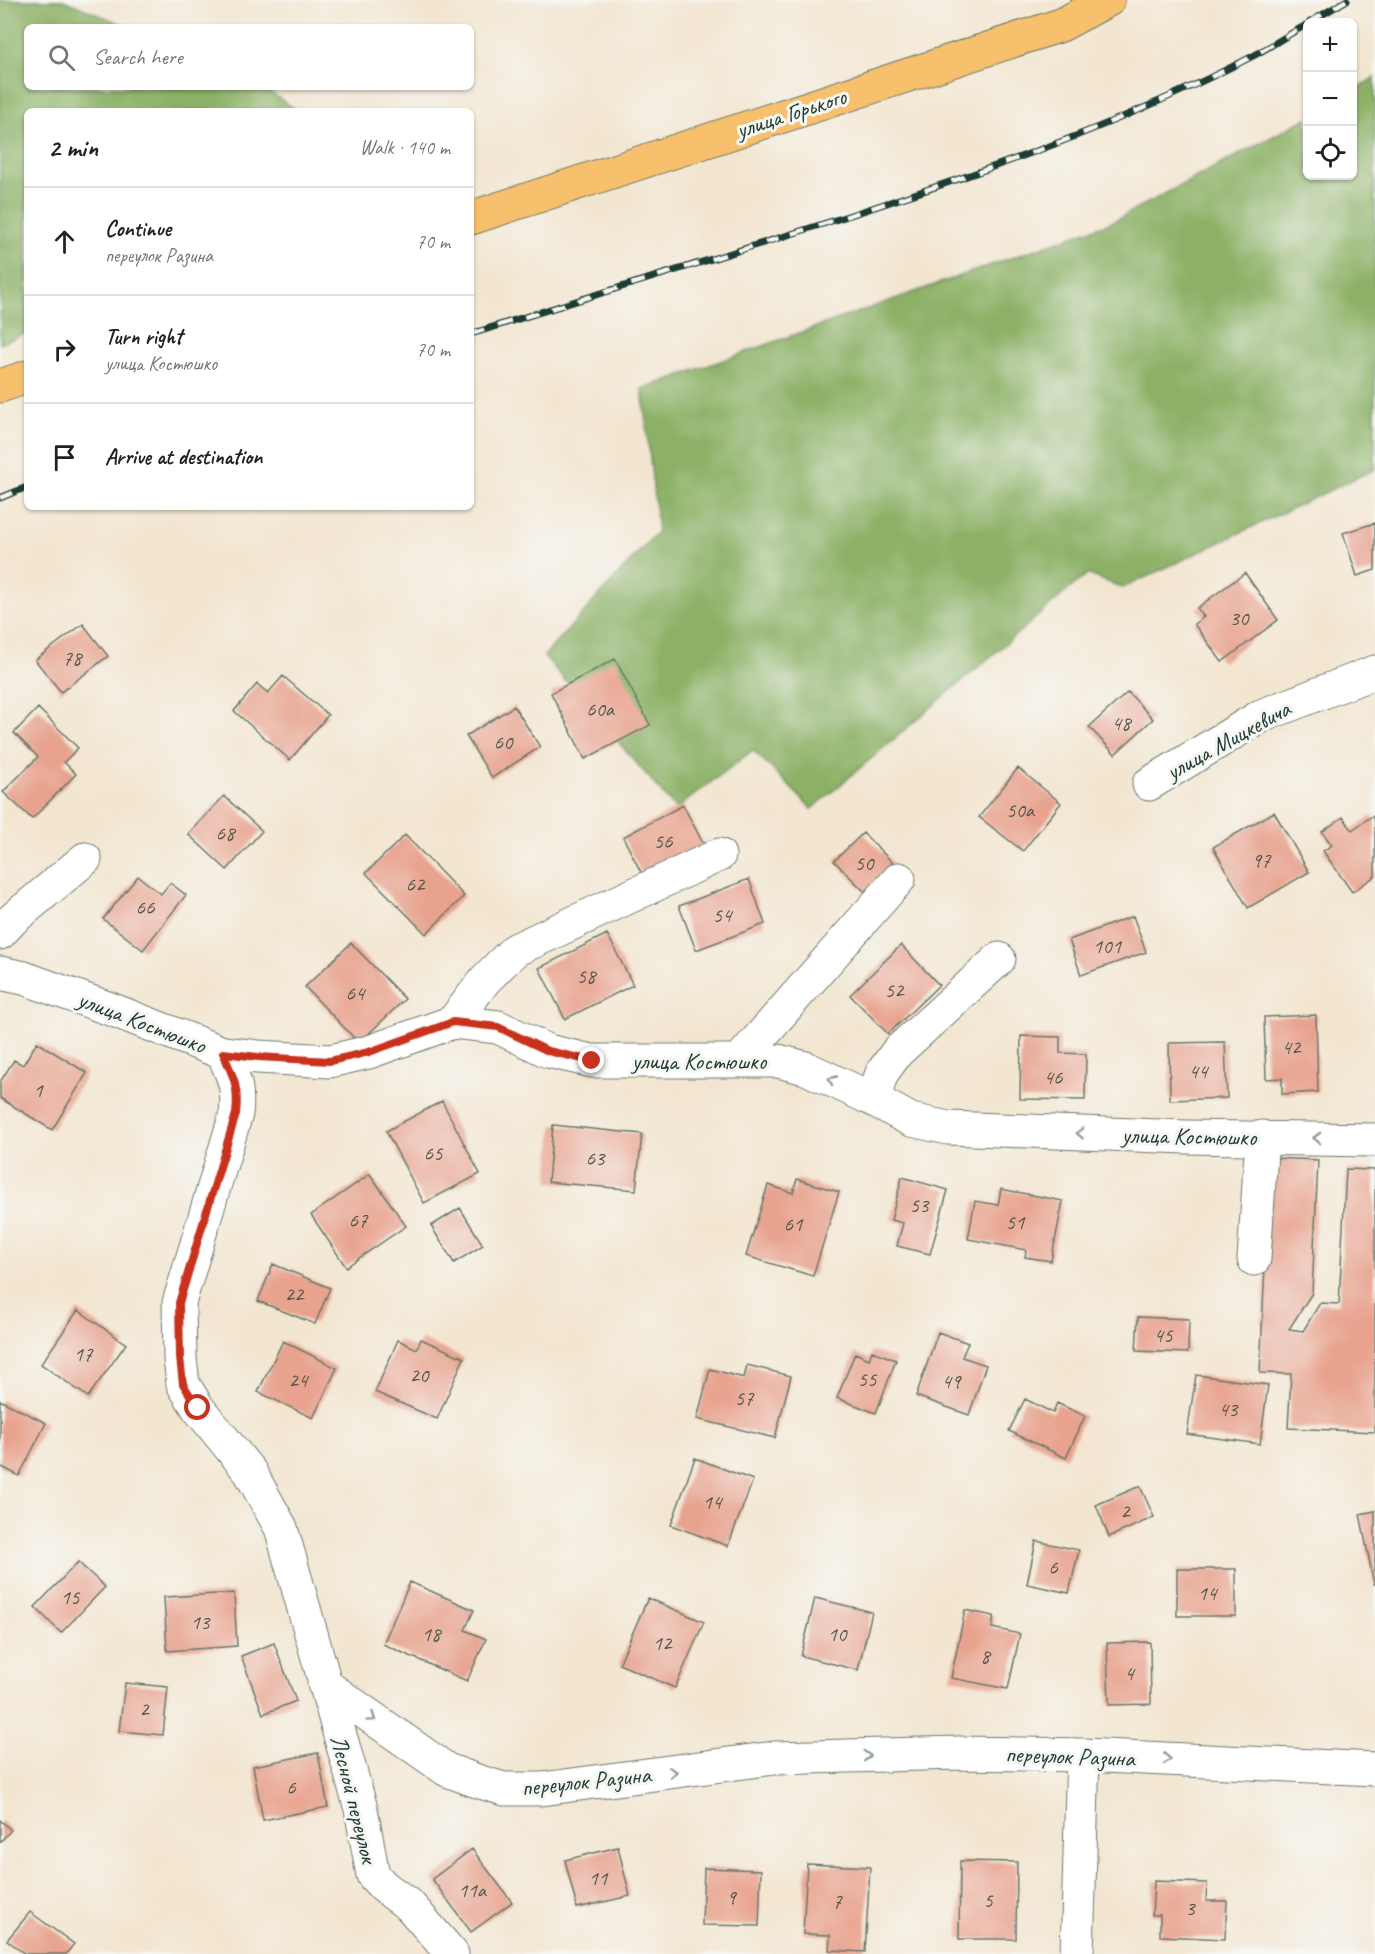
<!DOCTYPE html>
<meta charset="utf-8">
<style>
:root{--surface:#fff;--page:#f2f2f2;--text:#222;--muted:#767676;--line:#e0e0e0}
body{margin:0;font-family:Caveat,sans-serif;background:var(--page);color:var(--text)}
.controls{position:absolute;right:18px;top:18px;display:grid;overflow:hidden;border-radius:9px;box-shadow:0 2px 4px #0004}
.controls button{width:54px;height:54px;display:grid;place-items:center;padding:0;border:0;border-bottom:2px solid var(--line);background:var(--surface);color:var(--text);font:30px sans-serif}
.stop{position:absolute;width:18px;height:18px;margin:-14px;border:4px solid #c8321e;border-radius:50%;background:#fff}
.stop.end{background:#c8321e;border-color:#fff;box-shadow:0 2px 6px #0008}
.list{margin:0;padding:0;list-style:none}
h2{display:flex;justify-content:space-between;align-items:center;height:78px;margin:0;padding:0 24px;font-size:26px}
h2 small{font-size:20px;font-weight:400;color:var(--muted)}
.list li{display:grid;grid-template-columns:39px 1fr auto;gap:18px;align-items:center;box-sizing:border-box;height:108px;padding:0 24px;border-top:2px solid var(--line)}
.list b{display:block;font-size:22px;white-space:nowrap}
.list p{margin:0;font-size:20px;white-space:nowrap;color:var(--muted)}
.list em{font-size:20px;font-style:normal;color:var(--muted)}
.icon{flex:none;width:33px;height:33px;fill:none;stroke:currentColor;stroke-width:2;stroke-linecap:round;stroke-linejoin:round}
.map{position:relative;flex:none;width:1375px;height:1954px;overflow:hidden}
.search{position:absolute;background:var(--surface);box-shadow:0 2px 4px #0004;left:24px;top:24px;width:450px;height:66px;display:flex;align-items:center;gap:15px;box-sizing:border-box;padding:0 21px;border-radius:9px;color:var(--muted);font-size:22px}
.panel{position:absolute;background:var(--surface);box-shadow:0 2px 4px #0004;left:24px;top:108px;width:450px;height:402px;border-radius:9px}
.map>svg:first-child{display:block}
.forest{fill:#8cb166;stroke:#56774d;stroke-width:1.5}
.building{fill:#e8a28d}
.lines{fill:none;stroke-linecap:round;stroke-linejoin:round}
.minor-casing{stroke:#69786b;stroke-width:35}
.major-casing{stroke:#69786b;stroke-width:35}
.minor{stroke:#fff;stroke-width:33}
.major{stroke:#f7c06c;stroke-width:33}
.rail-casing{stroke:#1f3d34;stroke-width:7}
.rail{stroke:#f6f6f2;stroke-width:4.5;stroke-dasharray:14;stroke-linecap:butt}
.oneway{stroke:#8f9e9a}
.route{stroke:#c8321e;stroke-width:8}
.labels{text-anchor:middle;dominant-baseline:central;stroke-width:6;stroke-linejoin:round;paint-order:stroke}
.number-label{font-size:21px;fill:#51564a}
.street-label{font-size:24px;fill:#1f3d34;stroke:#f6f6f2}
</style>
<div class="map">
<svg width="1375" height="1954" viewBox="0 0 1375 1954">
<rect width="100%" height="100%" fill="#f6f6f2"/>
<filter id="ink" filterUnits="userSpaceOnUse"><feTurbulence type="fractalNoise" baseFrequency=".0167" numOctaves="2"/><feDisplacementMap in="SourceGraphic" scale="12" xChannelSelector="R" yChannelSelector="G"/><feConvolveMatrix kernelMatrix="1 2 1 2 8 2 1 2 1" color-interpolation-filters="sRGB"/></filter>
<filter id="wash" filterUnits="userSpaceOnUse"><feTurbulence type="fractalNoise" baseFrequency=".008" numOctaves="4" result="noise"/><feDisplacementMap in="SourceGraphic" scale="24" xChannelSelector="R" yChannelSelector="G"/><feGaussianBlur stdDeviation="1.35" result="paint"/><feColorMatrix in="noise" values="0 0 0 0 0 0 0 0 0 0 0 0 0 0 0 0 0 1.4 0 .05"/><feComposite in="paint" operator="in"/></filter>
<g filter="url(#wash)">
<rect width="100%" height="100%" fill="#f3e6d1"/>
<!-- forest -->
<path class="forest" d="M0,0H63L129,27H27V87H262L298,111H27V333L0,344Z
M1375,77V469L1123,588L1087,574L812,809L753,750L676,809L544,656L658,531L642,389L1112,222L1307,118L1308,176H1352L1353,92Z"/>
<g id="blocks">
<!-- building -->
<path class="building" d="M1375,523V570L1357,576L1343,533Z
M1245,573L1278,620L1222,662L1194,624L1204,617L1197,608Z
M83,624L108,656L61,692L35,660Z
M615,659L650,725L585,759L551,693Z
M283,676L328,715L290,760L234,711L257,684L268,693Z
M1128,692L1153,719L1115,754L1089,727Z
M514,706L540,747L492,778L466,736Z
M38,708L78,748L64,762L76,774L32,819L3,792L38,757L14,733Z
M1018,768L1061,803L1023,851L979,817Z
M224,796L262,831L227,870L188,834Z
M683,805L704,845L643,876L623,837Z
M1274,812L1309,872L1248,908L1213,847Z
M1372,816L1375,821V876L1352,892L1323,851L1332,845L1322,832L1343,817L1352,830Z
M863,833L894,864L865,892L834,861Z
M405,835L464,896L426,934L366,873Z
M138,876L161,894L170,883L186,895L143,950L103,919Z
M749,879L765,924L696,950L679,906Z
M1133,916L1146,952L1081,975L1069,940Z
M607,934L633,985L565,1019L539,968Z
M351,943L405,999L359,1043L305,987Z
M901,945L939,985L888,1034L850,995Z
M1316,1015L1318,1092L1282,1094V1078L1266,1079L1264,1017Z
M1021,1036L1060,1037V1053L1086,1054L1085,1100L1020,1099Z
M37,1042L87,1073L52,1130L0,1098V1082L14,1060L23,1065Z
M1225,1042L1227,1098L1170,1100L1169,1043Z
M442,1101L480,1174L424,1203L386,1131Z
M553,1125L642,1134L636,1190L548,1182Z
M1270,1158L1318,1160L1312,1293L1289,1329L1303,1331L1320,1303L1339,1304L1346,1169L1375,1170V1432L1288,1428L1291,1374L1260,1373Z
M370,1174L406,1226L346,1267L311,1215Z
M902,1177L948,1190L930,1254L897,1246L903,1223L891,1220Z
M797,1179L839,1192L813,1276L746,1256L768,1185L793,1193Z
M1001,1189L1063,1201L1051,1261L1025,1257L1026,1250L968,1239L975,1201L998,1205Z
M460,1208L483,1245L454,1263L431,1226Z
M273,1264L330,1288L315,1324L258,1301Z
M78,1310L126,1344L88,1397L41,1364Z
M1138,1317L1189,1319L1188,1353L1136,1351Z
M938,1332L968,1343L962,1357L986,1365L969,1415L916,1396Z
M421,1339L464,1358L437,1419L375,1392L398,1340L417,1349Z
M283,1341L337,1368L313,1418L258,1392Z
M872,1351L896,1360L876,1413L837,1398L855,1353L869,1359Z
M747,1365L791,1376L775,1438L697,1419L710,1369L744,1378Z
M1196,1375L1268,1385L1260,1444L1187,1434Z
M1025,1399L1053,1413L1057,1403L1085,1416L1066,1458L1009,1431Z
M0,1400L46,1423L19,1476L0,1466Z
M695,1458L753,1480L728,1546L671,1525Z
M1140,1486L1154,1517L1109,1537L1096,1505Z
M1375,1511V1584H1374L1360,1514Z
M1036,1541L1079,1550L1069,1593L1027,1584Z
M78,1562L105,1587L61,1633L35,1607Z
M1177,1569H1236V1616H1177Z
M410,1582L474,1610L465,1630L486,1639L467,1681L383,1644Z
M234,1593L237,1646L167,1651L164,1597Z
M648,1598L704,1622L675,1688L619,1664Z
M815,1598L872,1612L858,1670L801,1656Z
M965,1610L994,1616L992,1628L1020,1634L1008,1689L951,1678Z
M1150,1642L1151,1704L1109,1705L1107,1643Z
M274,1643L296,1701L263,1714L241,1656Z
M125,1683L168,1687L163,1735L119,1731Z
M318,1753L328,1807L263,1820L253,1766Z
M0,1820L11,1830L0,1842Z
M618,1847L630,1896L577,1908L565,1860Z
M472,1849L512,1902L471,1932L432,1879Z
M960,1861L1017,1862L1016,1939H959Z
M807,1864L870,1867L865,1952L829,1950L830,1935L803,1934Z
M704,1868L761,1870L759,1926L702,1925Z
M1154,1881L1207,1883L1206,1901H1227L1225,1939L1160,1936V1915H1152Z
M30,1912L74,1944L66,1954H25L7,1940Z"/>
</g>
</g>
<g filter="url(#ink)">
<use href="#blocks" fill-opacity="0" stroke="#69786b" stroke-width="1.5"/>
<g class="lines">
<!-- minor casing -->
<g class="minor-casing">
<path id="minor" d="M1149,784L1261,716L1375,672
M0,933L13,919L85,859
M0,973L24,978L113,1010L223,1053L258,1057L330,1061L369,1052L453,1022L498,1027L548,1051L592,1061H778L806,1068L878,1102L911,1120L948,1128L1187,1137L1375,1140
M453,1022L485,980L515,950L719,855
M223,1053C234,1078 239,1087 236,1114L179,1303L180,1358L183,1384L198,1408L250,1472L281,1528L361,1809L373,1875L383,1886L410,1906L452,1954
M739,1061L899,879
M878,1102L877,1087L882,1073L897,1052L999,959
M1254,1259L1262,1137
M324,1684L447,1770L477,1781L504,1789H542L774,1758L959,1753L1083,1755L1375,1769
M1077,1954L1083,1755"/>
</g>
<!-- major casing -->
<g class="major-casing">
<path id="major" d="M471,218L1061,25L1108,0
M0,386L27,377"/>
</g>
<!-- minor -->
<use href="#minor" class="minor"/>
<!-- major -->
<use href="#major" class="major"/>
<!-- rail casing -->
<g class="rail-casing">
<path id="rail" d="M1310,22L1347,0
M471,334C609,290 749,249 887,203C1012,162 1136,117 1253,56C1271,46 1289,34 1308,24
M0,498L27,487"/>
</g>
<!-- rail -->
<use href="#rail" class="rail"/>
</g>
<!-- one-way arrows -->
<defs><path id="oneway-chevron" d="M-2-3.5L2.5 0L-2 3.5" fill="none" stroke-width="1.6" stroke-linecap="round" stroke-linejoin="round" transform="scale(1.5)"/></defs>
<g class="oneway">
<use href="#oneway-chevron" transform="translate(832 1080) rotate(-155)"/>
<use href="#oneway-chevron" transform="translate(1080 1133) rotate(-178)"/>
<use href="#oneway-chevron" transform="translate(1317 1138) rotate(-179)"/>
<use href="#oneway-chevron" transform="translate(372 1718) rotate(35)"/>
<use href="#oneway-chevron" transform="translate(867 1756) rotate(-2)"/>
<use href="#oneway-chevron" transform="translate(1167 1759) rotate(3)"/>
<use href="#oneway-chevron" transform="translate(673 1772) rotate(-8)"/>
</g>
</g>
<g class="lines" filter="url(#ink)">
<!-- route -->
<path class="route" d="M198,1408L183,1384L180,1358L179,1303L236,1114C239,1087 234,1078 223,1053L258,1057L330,1061L369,1052L453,1022L498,1027L548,1051L592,1061"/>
</g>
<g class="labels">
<!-- number labels -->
<g class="number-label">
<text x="1239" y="618">30</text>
<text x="72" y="658">78</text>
<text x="600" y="709">60а</text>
<text x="1121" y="723">48</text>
<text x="503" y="742">60</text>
<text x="1020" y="810">50а</text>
<text x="225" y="833">68</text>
<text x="663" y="841">56</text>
<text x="1261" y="860">97</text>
<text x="864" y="863">50</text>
<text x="415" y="884">62</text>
<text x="145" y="907">66</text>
<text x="722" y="915">54</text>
<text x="1107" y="946">101</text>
<text x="586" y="976">58</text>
<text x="894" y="990">52</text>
<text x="355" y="993">64</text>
<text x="1291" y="1047">42</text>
<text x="1198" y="1071">44</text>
<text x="1053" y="1077">46</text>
<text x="38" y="1090">1</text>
<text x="433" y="1153">65</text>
<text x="595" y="1158">63</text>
<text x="919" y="1205">53</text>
<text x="358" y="1220">67</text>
<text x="1015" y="1222">51</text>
<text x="793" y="1224">61</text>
<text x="294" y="1294">22</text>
<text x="1163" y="1335">45</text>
<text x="83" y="1354">17</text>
<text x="419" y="1375">20</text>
<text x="867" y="1379">55</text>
<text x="298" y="1380">24</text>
<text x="951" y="1381">49</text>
<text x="744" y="1398">57</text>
<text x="1228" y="1409">43</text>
<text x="712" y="1502">14</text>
<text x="1125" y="1511">2</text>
<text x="1053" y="1567">6</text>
<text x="1207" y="1593">14</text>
<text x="70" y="1597">15</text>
<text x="200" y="1622">13</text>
<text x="431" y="1634">18</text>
<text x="837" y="1634">10</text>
<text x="662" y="1643">12</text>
<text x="985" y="1656">8</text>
<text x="1129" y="1673">4</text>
<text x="144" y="1709">2</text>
<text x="291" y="1787">6</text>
<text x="598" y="1878">11</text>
<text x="472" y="1890">11а</text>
<text x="731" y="1897">9</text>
<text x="988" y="1900">5</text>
<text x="837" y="1901">7</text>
<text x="1190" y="1908">3</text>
</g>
<!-- street labels -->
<g class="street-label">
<text transform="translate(791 113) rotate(-18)">улица Горького</text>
<text transform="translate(1228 740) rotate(-29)">улица Мицкевича</text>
<text transform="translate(142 1022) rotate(21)">улица Костюшко</text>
<text x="699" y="1061">улица Костюшко</text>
<text transform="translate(1189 1136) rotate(1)">улица Костюшко</text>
<text transform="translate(1070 1756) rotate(2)">переулок Разина</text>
<text transform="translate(586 1781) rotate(-6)">переулок Разина</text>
<text transform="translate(354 1799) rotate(76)">Лесной переулок</text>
</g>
</g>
</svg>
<div class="controls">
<button>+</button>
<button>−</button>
<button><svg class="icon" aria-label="locate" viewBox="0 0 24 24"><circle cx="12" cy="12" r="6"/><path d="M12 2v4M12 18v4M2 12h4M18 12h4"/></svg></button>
</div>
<div class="stop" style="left:198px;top:1408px"></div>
<div class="stop end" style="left:592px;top:1061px"></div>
<div class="search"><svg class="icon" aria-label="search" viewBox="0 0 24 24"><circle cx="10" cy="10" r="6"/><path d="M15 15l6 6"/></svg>Search here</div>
<section class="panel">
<h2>2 min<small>Walk · 140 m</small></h2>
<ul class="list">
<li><svg class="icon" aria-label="ahead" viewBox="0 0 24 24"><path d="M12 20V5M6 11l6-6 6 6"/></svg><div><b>Continue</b><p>переулок Разина</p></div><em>70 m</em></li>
<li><svg class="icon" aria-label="right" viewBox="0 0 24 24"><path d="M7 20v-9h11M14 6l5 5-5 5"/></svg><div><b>Turn right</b><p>улица Костюшко</p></div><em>70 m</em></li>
<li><svg class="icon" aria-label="arrive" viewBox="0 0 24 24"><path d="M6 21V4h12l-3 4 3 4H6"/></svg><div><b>Arrive at destination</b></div></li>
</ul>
</section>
</div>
